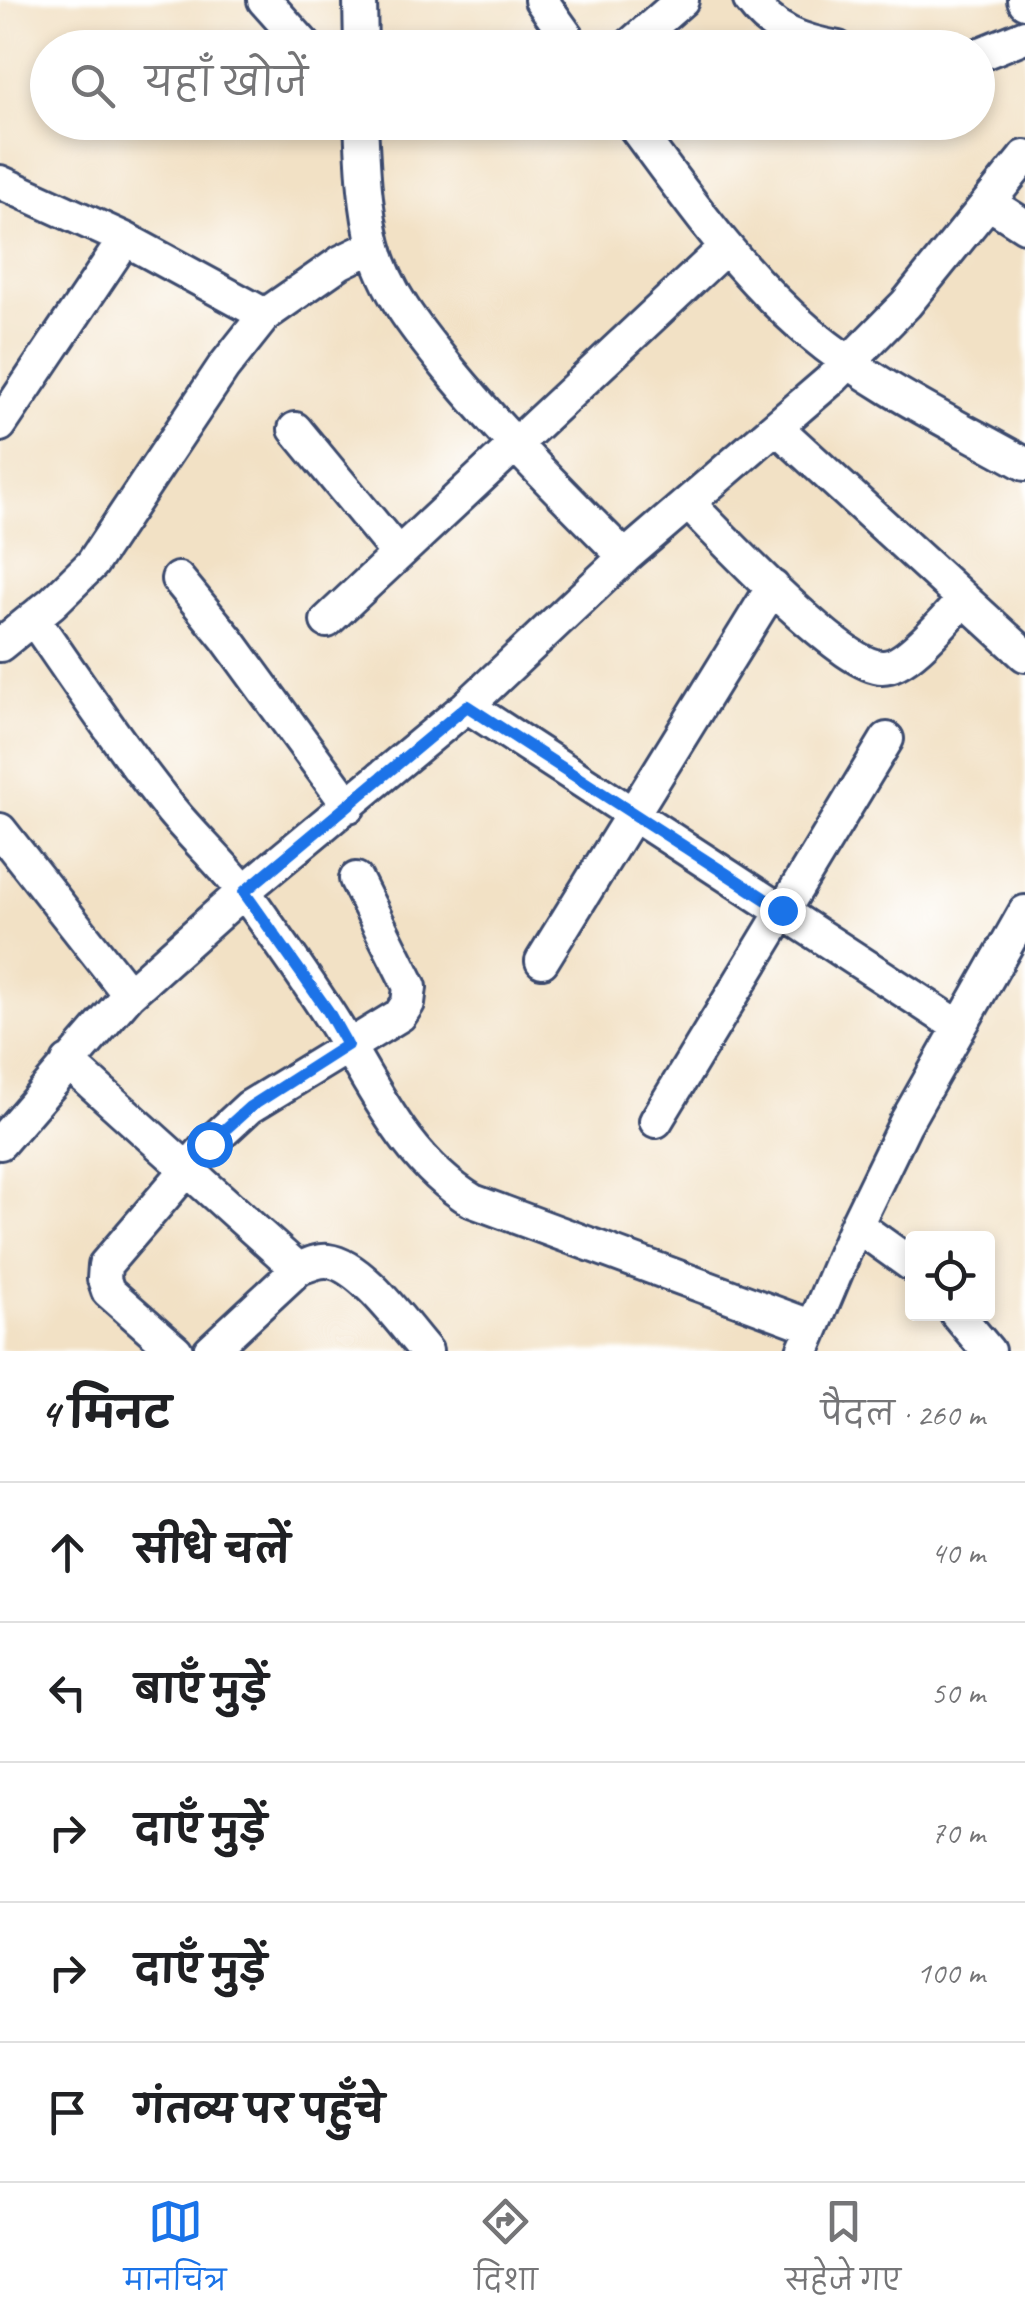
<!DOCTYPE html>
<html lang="hi">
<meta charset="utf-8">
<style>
:root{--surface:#fff;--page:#f2f2f2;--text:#202124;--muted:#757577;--line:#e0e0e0;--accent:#1a73e8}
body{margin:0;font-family:Caveat,"Playpen Sans Deva",sans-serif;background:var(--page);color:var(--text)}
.controls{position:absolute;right:30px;bottom:30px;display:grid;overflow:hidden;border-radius:10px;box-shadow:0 5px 15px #0003}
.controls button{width:90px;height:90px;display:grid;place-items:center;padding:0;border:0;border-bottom:2px solid var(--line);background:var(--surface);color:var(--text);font:50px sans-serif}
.stop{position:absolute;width:30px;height:30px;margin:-22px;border:8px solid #1a73e8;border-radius:50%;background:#fff}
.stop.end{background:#1a73e8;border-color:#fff;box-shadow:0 2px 10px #0008}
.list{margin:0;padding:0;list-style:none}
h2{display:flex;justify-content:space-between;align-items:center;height:130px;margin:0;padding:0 40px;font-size:42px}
h2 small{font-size:32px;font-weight:400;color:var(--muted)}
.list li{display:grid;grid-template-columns:65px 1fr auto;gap:30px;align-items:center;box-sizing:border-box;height:140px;padding:0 40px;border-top:2px solid var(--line)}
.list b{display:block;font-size:38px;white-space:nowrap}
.list em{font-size:32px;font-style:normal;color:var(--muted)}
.icon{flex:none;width:55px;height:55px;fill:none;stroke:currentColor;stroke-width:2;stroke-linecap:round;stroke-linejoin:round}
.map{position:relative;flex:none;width:1025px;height:1351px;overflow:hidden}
.search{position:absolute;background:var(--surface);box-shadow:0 5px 15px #0003;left:30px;right:30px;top:30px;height:110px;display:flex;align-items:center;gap:25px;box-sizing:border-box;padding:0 35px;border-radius:55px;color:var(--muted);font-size:38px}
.sheet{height:830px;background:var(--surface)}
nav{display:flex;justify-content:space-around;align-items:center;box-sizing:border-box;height:140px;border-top:2px solid var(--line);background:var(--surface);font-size:28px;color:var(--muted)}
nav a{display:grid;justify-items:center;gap:5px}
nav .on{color:var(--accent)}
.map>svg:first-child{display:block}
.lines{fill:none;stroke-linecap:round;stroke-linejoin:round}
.minor-casing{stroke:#3b4a6d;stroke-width:38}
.minor{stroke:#fff;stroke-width:32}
.route{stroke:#1a73e8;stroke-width:12}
</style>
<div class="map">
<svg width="1025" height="1351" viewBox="0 0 1025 1351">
<rect width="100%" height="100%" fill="#fff"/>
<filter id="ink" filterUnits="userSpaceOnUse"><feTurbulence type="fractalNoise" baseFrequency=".01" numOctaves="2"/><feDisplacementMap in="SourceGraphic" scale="20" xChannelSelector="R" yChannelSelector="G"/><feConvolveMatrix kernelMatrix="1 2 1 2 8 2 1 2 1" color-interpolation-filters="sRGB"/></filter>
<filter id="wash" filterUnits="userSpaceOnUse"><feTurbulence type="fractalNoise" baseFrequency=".0048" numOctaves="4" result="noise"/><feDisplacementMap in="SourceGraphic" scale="40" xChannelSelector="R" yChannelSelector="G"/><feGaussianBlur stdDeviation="2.25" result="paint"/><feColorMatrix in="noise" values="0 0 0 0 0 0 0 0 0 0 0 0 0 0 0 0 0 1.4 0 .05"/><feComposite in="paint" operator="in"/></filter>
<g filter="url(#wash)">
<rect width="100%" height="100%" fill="#f2e1c5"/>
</g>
<g filter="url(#ink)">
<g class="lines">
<!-- minor casing -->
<g class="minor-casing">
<path id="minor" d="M264,0L307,48
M360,0L361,48
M541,0L575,48
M750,0C774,32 800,41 838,48
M1024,0L1025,2
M627,48L682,0
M978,55L1025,36
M361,122C363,163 364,204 374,244C385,291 418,331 448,368C503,435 564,496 625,557
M631,122C686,196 738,272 809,332C873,386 952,423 1025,464
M0,182L125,239L265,315
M989,203L1025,226
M0,425L125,239
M776,427L1025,655
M295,429L398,554
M688,503C720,535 842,667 882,667C907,668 947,617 964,599
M178,579L227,639L349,806
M33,618C78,683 122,749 172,811C196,840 225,866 248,897C274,934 301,971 326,1010C371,1078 401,1158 473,1201L813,1327
M327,621L725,248
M0,645L52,603L92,564L223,368L265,315L341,262L374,246
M467,706L958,1026
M0,830L129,994
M542,961L773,587
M68,1062L298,1269
M656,1121L887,739
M0,1143L129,994L244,891L467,706L625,557L834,377L906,304L1025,157
M856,1225L912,1265
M957,1314L988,1351
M176,1351L108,1291L104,1279L105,1265L209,1144L249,1107L400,1015L408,1003L410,987L356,879
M210,1351L298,1269C308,1265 317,1260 328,1261C362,1265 404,1326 426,1351
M803,1351L856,1225L905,1124L1025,912"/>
</g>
<!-- minor -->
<use href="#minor" class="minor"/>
</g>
</g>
<g class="lines" filter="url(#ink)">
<!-- route -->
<path class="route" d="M209,1144L250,1107L347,1045L328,1011L244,892L467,706L782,910"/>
</g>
</svg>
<div class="controls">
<button><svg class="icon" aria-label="locate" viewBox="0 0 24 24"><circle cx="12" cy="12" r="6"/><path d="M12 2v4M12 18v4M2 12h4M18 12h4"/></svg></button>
</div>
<div class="stop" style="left:209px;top:1144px"></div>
<div class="stop end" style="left:782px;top:910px"></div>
<div class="search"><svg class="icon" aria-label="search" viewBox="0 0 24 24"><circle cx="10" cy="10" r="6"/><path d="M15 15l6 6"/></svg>यहाँ खोजें</div>
</div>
<section class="sheet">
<h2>4 मिनट<small>पैदल · 260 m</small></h2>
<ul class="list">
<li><svg class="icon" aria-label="ahead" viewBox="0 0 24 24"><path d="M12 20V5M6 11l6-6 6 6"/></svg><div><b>सीधे चलें</b></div><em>40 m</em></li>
<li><svg class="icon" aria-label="left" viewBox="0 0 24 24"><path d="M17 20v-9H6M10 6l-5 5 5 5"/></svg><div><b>बाएँ मुड़ें</b></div><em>50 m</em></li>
<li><svg class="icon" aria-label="right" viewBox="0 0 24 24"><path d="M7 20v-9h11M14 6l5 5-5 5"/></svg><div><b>दाएँ मुड़ें</b></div><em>70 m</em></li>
<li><svg class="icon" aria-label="right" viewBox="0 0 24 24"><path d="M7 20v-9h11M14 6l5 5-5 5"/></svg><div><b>दाएँ मुड़ें</b></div><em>100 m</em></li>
<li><svg class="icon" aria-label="arrive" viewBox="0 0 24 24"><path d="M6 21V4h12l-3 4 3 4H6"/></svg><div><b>गंतव्य पर पहुँचे</b></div></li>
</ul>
</section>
<nav>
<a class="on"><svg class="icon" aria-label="map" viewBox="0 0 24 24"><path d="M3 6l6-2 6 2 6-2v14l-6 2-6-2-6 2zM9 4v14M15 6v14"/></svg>मानचित्र</a>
<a><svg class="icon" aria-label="directions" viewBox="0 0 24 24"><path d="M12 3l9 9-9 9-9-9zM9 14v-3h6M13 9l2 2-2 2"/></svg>दिशा</a>
<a><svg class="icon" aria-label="saved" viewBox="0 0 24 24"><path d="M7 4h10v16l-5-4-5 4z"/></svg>सहेजे गए</a>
</nav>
